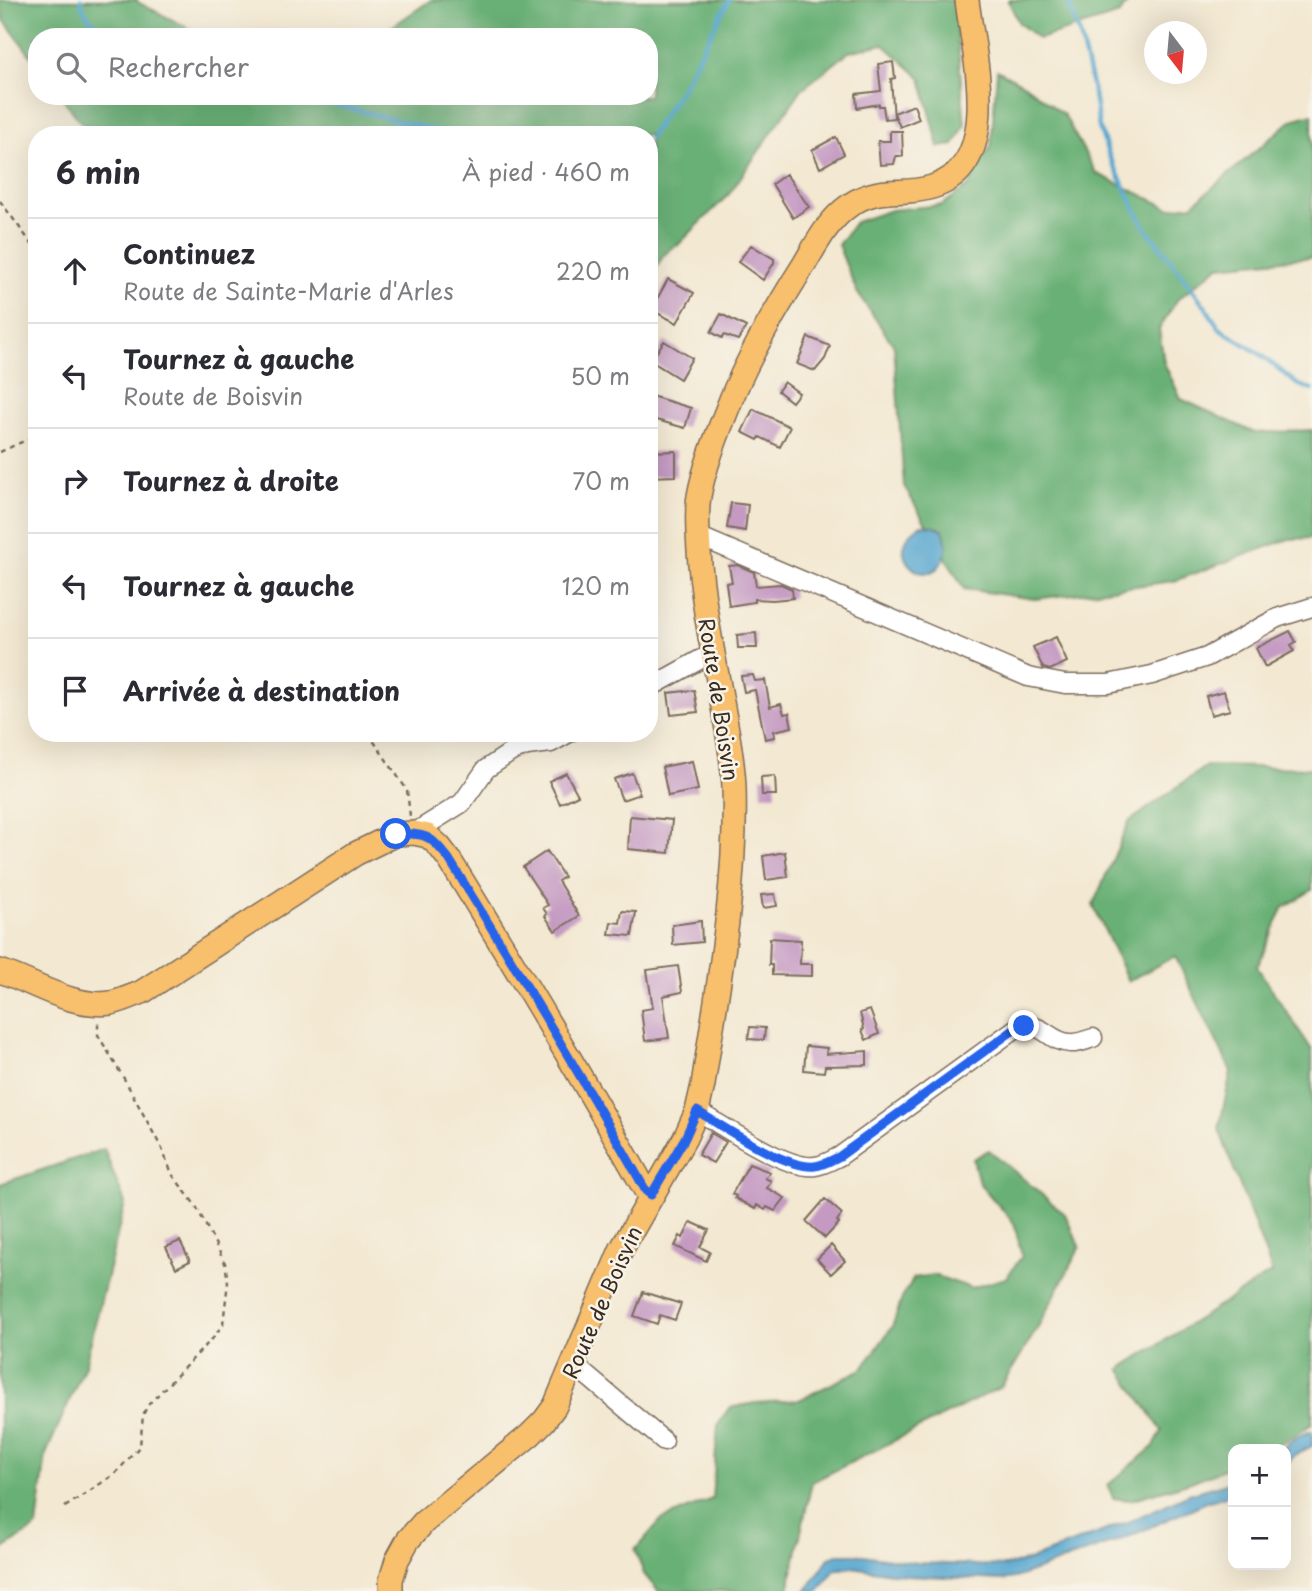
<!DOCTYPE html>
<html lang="fr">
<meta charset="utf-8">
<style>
:root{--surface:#fff;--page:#f2f2f3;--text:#2b2b33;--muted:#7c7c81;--line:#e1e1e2}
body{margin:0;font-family:"Playpen Sans",sans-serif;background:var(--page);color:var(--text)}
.controls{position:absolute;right:21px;bottom:21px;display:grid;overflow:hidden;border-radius:14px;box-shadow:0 7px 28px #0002}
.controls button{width:63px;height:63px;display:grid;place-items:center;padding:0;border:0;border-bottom:2px solid var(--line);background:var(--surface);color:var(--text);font:35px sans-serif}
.compass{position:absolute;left:1144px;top:21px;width:63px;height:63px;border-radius:50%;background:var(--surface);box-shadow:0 7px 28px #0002;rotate:164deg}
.stop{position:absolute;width:21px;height:21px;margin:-16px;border:5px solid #2563eb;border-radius:50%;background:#fff}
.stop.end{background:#2563eb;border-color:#fff;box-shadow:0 2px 7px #0008}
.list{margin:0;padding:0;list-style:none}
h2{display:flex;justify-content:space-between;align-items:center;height:91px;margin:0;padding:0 28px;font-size:30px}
h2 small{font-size:23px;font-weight:400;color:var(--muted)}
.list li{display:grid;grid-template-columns:46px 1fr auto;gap:21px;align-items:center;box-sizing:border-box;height:105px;padding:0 28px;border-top:2px solid var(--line)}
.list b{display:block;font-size:26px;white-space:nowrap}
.list p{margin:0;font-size:23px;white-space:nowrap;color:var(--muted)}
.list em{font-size:23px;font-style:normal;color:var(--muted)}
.icon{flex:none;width:38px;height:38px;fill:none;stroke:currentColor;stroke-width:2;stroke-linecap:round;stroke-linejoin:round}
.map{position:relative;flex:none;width:1312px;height:1591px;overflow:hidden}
.search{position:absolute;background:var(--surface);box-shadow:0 7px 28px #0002;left:28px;top:28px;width:630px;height:77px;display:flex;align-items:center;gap:18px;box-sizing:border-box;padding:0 24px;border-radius:28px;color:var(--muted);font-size:26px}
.panel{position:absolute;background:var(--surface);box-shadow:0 7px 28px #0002;left:28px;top:126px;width:630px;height:616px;border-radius:28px}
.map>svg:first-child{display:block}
.forest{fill:#69b076;stroke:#526d4a;stroke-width:2}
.water{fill:#54a6cf;stroke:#486876;stroke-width:2}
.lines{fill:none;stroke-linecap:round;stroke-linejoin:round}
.stream{stroke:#54a6cf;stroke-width:4.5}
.building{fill:#c49ac2}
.minor-casing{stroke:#7b6c5d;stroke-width:21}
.major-casing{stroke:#7b6c5d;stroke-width:26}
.path{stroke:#7b6c5d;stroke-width:2.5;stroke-dasharray:5 5;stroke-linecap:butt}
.minor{stroke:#fff;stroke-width:18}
.major{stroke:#f8bf6c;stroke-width:23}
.route{stroke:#2563eb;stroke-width:9}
.labels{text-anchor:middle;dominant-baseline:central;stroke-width:5;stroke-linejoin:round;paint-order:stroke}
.street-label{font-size:21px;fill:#3b2a1e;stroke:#f7f3e8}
</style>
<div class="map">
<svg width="1312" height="1591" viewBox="0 0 1312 1591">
<rect width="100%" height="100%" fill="#f7f3e8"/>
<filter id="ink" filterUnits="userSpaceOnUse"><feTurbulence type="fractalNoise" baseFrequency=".0143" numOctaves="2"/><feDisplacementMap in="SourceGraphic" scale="14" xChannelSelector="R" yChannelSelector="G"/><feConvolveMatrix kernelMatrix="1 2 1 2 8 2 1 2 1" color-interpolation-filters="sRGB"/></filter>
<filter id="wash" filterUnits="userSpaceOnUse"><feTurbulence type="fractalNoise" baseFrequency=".00686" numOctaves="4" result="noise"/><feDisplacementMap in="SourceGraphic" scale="28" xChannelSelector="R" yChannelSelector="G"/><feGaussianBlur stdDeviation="1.57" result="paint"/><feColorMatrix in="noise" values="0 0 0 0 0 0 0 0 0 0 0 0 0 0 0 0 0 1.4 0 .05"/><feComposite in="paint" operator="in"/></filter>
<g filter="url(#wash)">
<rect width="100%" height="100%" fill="#f3e8d1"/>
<!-- forest -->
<path class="forest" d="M0,0H136L139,3L206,37H37V64L4,20Z
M431,0H954L965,125L954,145L939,147L921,78L883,44L849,52L802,89L729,194L677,246L675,245L663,256L649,282V135H106L82,124L61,96H649V37H377Z
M1008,0H1129L1120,14L1039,39L1019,23Z
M997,70L1025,85L1064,115L1096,173L1169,208L1192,205L1292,120L1312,114V257L1219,266L1177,300L1159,329L1164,363L1181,399L1255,433L1312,430V538L1289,539L1174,581L1035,599L964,589L904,486L894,346L857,292L838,245L855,222L891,210L942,205L968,186L991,146Z
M1206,766L1312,768V890L1283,908L1257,967L1312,1050V1424L1286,1441L1268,1449H1233V1465L1232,1466L1191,1482L1130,1500L1113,1498L1108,1485L1154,1446L1162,1431L1120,1369L1272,1272L1219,1129L1231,1071L1175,956L1128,981L1093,905L1129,822Z
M104,1149L125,1203L85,1365L46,1454L37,1527L3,1549L0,1550V1184Z
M989,1150L1065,1214L1080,1247L1037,1329L1001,1387L812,1482L788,1591H658L644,1574L635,1550L661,1520L712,1499L718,1425L729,1408L755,1403L799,1400L862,1369L892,1327L903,1296L914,1278L934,1275L971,1288L1006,1278L1022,1256L1014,1223L979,1183L973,1159Z"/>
<!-- water -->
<path class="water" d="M921,525L935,526L943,530C947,542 948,551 942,562C925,593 879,551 921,525Z
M1312,1431V1446L1295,1455L1286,1465V1449H1282C1291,1440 1300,1434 1312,1431Z
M1233,1481V1494L1209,1501L1128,1537L1015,1578L1002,1580L904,1575L852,1567L835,1570L819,1591H806L829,1558L841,1554H856L918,1563L1005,1566L1029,1560L1130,1521L1189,1494Z"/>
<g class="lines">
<!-- stream -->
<path class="stream" d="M81,0C83,19 100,28 115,37
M1067,0L1080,35L1094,94L1099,127L1110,158L1143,224L1205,306L1219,328L1260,354L1297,384L1312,390
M301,96L454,135
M649,138L681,89L729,0"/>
</g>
<g id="blocks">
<!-- building -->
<path class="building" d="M893,62L895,78L891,79L894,118L885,119L883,106H879V104L857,108L856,94L881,91L878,64Z
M914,105L919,119L900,127L894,113Z
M890,131H902L903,156H896L894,164L880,165L878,141H890Z
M836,137L844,154L820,168L812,150Z
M786,174L809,207L793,218L772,184Z
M751,245L774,259V263L763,280L738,262Z
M668,279L694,293L677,323L651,310Z
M721,314L746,327L738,340L724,335L722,338L711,332Z
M808,337L830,346L825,359L815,371L797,364Z
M664,341L692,358L680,379L651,361Z
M784,382L799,393L792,402L778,391Z
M651,396L691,408L685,428L649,418V403Z
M753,409L790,427L780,447L760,437L758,440L742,432Z
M676,451V476L649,477V452Z
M731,503L748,505L745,531L727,528Z
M737,565L754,572L756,586L781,584L792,589L793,598L773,600L754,599V602L729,606L726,583L732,582L729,566Z
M1290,631L1296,642L1291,645L1294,651L1265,667L1256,648Z
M756,633L757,648H738L737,635Z
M1056,637L1067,662L1050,670L1043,668L1033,647Z
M753,675L755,681L765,680L770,707L781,704L784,714L789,713L792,727L774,731L775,737L765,739L755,690L744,692L741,676Z
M694,690L698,712L671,715L668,693Z
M1224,691L1230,710L1211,715L1206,696Z
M692,761L698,790L668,796L662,767Z
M566,773L578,795L560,804L549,781Z
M632,773L640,794L622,800L614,779Z
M775,776L776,795H762L761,777Z
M630,816L672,820L669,853L628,849Z
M547,851L564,877L558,881L579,916L555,931L545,916L547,914L543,908L548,905L523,867Z
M785,852L788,877L766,880L763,856Z
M775,894L777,906L763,908L761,895Z
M622,911L636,912L632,936L609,934L611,922L620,923Z
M701,921L702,942L673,945L672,925Z
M770,938L801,940L800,964H812V976L772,975V965H769Z
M678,966L682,992L663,996L669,1038L645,1041L641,1010L653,1008L647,970Z
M870,1010L879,1034L866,1040L862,1030L864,1029L860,1013Z
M750,1027L765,1028L764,1040L748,1039Z
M806,1046L827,1048L826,1054L867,1051V1065L825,1066L824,1072L804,1070Z
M711,1133L726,1142L713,1163L698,1155Z
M749,1164L770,1172L765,1178L771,1181L767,1188L785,1198L775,1211L767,1207L765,1210L757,1205L755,1209L735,1198L736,1196L732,1194Z
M825,1199L842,1214L837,1221L839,1223L825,1238L806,1221Z
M691,1222L709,1230L700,1247L710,1252L706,1261L675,1246L680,1236L683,1238Z
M180,1241L190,1261L176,1268L166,1247Z
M831,1245L845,1261L831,1274L817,1259Z
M643,1292L681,1304L675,1320L660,1315L657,1324L634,1316Z"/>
</g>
</g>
<g filter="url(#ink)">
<use href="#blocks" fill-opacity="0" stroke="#7b6c5d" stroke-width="2"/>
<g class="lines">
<!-- minor casing -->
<g class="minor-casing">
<path id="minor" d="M698,536L1028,677L1065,684H1108L1152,675L1207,657L1277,618L1312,607
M649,688L701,659L714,658
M414,833L462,803L486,769L513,751L527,746L551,743L569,733
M697,1111C724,1126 786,1170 815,1166C824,1165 832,1160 840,1156L1015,1029C1043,1018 1047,1042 1070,1043C1077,1044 1086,1040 1093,1038
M573,1364L664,1441"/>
</g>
<!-- major casing -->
<g class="major-casing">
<path id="major" d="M0,971C36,983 71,1008 111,1003C121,1001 132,996 142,992L355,854L396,834L414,833L428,836L439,846L449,859C517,969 583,1079 646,1191L651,1195
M391,1591V1580L397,1560L408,1540L424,1522L530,1435L544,1421L555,1406L621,1250L685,1138L697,1111L703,1085C718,986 737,887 734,787C733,758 727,730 722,702C713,652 702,601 699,551C698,532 696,514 699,496C705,463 720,428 732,397C751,352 776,309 802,268C816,245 827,221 850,205C881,184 901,197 932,187C1005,165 973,54 967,0"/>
</g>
<!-- path -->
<path class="path" d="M0,201L37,251
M0,452L37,435
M368,733L407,790L410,816
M65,1507L115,1474L140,1446L143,1415L148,1405L214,1337L223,1324L228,1282L225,1263L196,1206L172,1174L162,1149L126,1082L98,1035V1023"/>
<!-- minor -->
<use href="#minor" class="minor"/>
<!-- major -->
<use href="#major" class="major"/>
</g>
</g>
<g class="lines" filter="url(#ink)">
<!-- route -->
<path class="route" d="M396,834C426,833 430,835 449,859C517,969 583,1079 646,1191L651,1195L685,1138L697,1111C724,1127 785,1169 815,1166C824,1165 832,1160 840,1156L1015,1029L1024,1026"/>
</g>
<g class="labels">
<!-- street labels -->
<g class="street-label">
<text transform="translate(720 699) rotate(81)">Route de Boisvin</text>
<text transform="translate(601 1302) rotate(-66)">Route de Boisvin</text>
</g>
</g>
</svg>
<div class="controls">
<button>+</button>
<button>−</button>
</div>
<svg class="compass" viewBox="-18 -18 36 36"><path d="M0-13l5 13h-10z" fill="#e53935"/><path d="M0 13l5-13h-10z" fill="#7c7c81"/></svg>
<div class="stop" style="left:396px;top:834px"></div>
<div class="stop end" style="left:1024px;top:1026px"></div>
<div class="search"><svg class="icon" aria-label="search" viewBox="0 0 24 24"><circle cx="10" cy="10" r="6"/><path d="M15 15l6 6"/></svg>Rechercher</div>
<section class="panel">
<h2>6 min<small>À pied · 460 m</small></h2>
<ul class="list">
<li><svg class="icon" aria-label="ahead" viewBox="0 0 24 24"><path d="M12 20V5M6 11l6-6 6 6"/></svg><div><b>Continuez</b><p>Route de Sainte-Marie d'Arles</p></div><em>220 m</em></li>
<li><svg class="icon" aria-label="left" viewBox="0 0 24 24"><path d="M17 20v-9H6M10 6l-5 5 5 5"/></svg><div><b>Tournez à gauche</b><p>Route de Boisvin</p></div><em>50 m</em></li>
<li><svg class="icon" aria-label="right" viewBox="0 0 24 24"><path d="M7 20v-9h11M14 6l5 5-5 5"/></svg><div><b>Tournez à droite</b></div><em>70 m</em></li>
<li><svg class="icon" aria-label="left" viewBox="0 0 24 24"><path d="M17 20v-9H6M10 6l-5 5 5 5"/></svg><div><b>Tournez à gauche</b></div><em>120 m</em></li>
<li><svg class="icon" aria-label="arrive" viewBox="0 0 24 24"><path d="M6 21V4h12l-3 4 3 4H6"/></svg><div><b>Arrivée à destination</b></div></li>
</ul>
</section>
</div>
